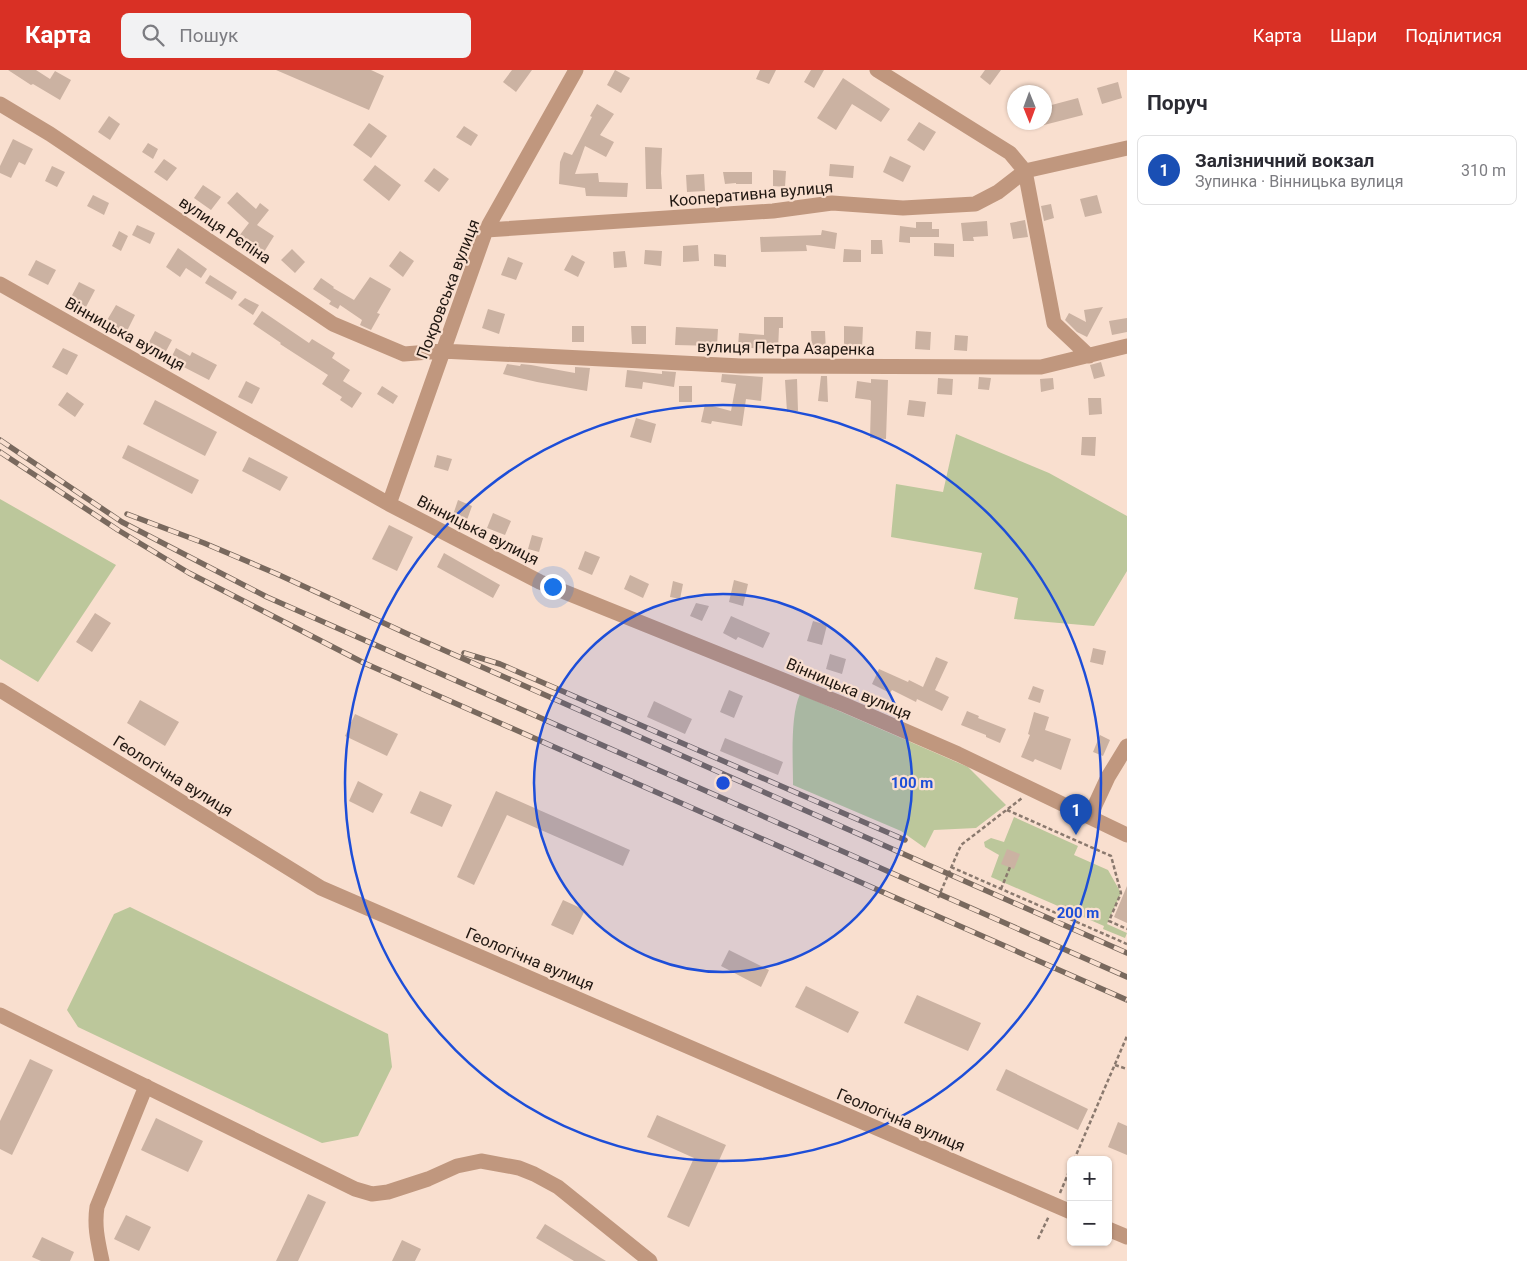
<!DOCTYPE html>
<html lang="uk">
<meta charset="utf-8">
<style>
:root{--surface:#fff;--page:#f2f2f3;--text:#2b2b33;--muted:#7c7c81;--line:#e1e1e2;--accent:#d93025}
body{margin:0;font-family:Roboto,sans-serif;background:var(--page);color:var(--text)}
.controls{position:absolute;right:15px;bottom:15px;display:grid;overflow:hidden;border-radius:8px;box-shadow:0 1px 4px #0004}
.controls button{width:45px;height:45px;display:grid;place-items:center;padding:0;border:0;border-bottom:1px solid var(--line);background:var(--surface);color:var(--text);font:25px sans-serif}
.compass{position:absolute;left:1007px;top:15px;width:45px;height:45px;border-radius:50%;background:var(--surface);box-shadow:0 1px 4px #0004;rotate:179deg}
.you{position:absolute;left:552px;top:516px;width:18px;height:18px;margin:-12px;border:4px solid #fff;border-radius:50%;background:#1a73e8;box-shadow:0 0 0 8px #1a73e833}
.badge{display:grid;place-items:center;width:32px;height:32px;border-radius:50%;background:var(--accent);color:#fff;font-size:16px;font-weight:700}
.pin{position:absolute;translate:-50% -41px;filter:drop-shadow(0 1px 2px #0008)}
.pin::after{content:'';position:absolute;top:26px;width:18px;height:15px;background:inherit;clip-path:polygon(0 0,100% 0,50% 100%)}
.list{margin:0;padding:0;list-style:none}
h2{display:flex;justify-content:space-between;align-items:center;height:65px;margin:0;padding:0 20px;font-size:21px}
h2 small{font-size:16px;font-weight:400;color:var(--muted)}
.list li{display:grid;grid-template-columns:32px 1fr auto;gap:15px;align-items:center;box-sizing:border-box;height:70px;margin:0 10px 10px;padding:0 10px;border:1px solid var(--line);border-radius:8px}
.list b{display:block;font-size:19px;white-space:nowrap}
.list p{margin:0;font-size:16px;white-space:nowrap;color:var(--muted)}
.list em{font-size:16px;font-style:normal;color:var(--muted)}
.icon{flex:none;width:28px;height:28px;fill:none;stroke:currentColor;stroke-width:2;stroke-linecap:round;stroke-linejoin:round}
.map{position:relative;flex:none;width:1127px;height:1191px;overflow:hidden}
header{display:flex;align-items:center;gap:30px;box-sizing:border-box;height:70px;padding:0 25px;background:var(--accent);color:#fff}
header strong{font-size:24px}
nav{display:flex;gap:28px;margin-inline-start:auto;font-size:18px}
.search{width:350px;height:45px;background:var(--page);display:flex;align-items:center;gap:12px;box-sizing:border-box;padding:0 18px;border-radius:8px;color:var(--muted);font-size:19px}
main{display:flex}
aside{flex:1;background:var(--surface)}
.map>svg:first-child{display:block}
.green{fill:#bcc79b}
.building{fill:#cbb2a2}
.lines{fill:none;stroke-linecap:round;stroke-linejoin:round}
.path{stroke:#8a796e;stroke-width:2.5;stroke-dasharray:4 2.5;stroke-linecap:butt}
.minor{stroke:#c0977e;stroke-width:15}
.rail-casing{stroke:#79695e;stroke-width:5.5}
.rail{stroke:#f9dfcf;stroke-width:4;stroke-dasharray:11;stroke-linecap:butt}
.ring{fill:none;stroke:#1d4ed8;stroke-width:2.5}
.labels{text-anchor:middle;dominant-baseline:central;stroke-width:4.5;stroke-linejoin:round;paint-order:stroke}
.street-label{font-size:16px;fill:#1f1610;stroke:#f9dfcf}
.centre{fill:#1d4ed8;stroke:#f9dfcf;stroke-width:2.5}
.ring-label{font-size:15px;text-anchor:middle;font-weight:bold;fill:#1d4ed8;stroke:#f9dfcf;stroke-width:4.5;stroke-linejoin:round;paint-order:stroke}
</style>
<header>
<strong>Карта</strong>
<div class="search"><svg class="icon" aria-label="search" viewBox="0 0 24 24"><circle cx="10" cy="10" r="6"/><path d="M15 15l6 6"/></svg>Пошук</div>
<nav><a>Карта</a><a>Шари</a><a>Поділитися</a></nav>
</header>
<main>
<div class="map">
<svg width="1127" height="1191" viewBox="0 0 1127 1191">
<rect width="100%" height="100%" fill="#f9dfcf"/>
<!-- green -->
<path class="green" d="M956,364L1049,403L1127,446V501L1094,556L1014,549L1018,528L974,519L982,483L891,467L896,414L943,422Z
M0,429L116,495L38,612L0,589Z
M800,624L968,697L1006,735L976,758L934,760L925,778L901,761L793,715C793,690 790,646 800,624Z
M1014,747L1078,776L1074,785L1108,800L1121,823L1107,854L1127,863L1125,868L1103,859L1104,856L991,807L999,785L985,777L984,772L991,768L1004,772Z
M130,837L388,964L392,997L358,1066L322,1073L78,957L67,940L114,844Z"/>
<!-- building -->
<path class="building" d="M8,0H36L50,9L55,1L71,10L60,30L33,14L31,15Z
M276,0H371L384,6L369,40Z
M512,0H532L516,22L503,12Z
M615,0L630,8L621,23L607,15Z
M760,0H776L769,14L756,9Z
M811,0H824L814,18L804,12Z
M985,0H1001L990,15L980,7Z
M843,8L890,39L881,52L852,34L836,60L817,48Z
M1118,12L1122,28L1102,34L1097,18Z
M1078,28L1083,45L1044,55V37Z
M597,34L614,44L600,65L614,72L606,87L585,76L575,104L598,103L599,112L628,113L627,127L586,126L585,118L559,114L560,92L564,82L572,85L592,47L590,46Z
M109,46L120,54L110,70L98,62Z
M919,52L936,62L924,81L907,70Z
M369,53L387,66L371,88L353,75Z
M464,56L478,65L471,76L456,67Z
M13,69L33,79L25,95L19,92L11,108L0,103V96Z
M148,73L158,79L153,89L142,82Z
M645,77L662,78L661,103L662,119H646Z
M890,86L911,96L903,112L883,102Z
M164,89L177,98L167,111L154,102Z
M830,94L854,96L853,108L829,106Z
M375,95L401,115L389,131L363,110Z
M52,96L65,102L57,117L45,111Z
M434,98L449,109L439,122L424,111Z
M773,100L786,101L785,117L773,116Z
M723,102H752V114H736V113L725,114Z
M704,104L705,121L687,122L686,105Z
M203,115L221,127L211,140L194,128Z
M237,122L256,139L260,133L269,140L257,155L274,166L264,182L247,171L246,172L239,166L249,153L227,133Z
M93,125L109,133L104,145L87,136Z
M1097,125L1102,143L1085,147L1080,129Z
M1051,134L1054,148L1044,151L1041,136Z
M1025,150L1028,167L1013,169L1010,153Z
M987,151L988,166L973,167L974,171H963L961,153Z
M916,152H932V159H939V167H910V173L899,172L900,156L916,158Z
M137,155L155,163L150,174L132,165Z
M822,160L837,163L835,179L806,175L807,181L761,182L760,167L821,165Z
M119,161L128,166L121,181L112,176Z
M871,170H882L883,184H871Z
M934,173L954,174V187L934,186Z
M698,175L699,191L683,192V176Z
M178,178L207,199L201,208L186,198L180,207L166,197Z
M292,179L305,192L295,203L281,190Z
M844,179L861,180V192H843Z
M645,180L662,181L661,196L644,194Z
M400,181L414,191L403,207L389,196Z
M625,181L627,197L614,198L613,182Z
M714,184L726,185V197L714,196Z
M572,185L585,192L578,207L564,200Z
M508,187L523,193L516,210L501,205Z
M36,190L56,200L48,215L28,205Z
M210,205L237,222L232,230L205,213Z
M370,207L391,219L377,243L380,244L371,260L360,255L362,250L340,235L338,239L329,234L331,231L313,219L321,208L334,217L333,218L354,230Z
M79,212L95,220L86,237L70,229Z
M245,228L259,235L253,245L238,235Z
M116,235L135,245L126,263L106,252Z
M1103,237L1087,267L1077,262L1065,250L1069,243L1086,252L1084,240Z
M488,239L505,244L499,264L482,258Z
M262,241L309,273L312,269L335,283L332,288L350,300L343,311L362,323L352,338L340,330L342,327L322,314L328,305L280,274L281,273L253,254Z
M764,247H783V258H779L778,280L738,277L739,263L764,265Z
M1127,248V262L1112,265L1109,251Z
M572,256H584V272H572Z
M631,256H646V274H632Z
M844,256L863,257L862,279L844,278Z
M676,257L718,259L717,276L675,275Z
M155,261L172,270L165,283L148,274Z
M811,261H825L826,282L812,283Z
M916,261L931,262L930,280L915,279Z
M955,265L968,266L967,281L954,280Z
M63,278L78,285L67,305L52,297Z
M176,278L190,286L192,282L217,295L209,310L170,290Z
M1101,292L1105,306L1094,309L1090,295Z
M507,294L520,296L521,294L531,295L575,303V297L590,298L587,321L537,312L503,304Z
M627,300L662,304V301L676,302L674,317L643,312L642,319L625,317Z
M722,304L763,307L761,331L746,329L742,356L712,351L711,354L701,352L705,334L731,341L736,314L721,312Z
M821,306H827L828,332L818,331Z
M979,307L991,308L989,320L978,319Z
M938,308L953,309L952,325L937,324Z
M1053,308L1054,319L1041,322L1040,309Z
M797,309L798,341L787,342L785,310Z
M871,309L888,310L886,369L870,368L871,331L870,330L855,328L857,311L871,313Z
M246,311L260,318L252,334L238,327Z
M382,316L398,326L393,334L377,324Z
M679,316H692V332H679Z
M67,322L84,334L75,347L58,335Z
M1088,328H1101L1102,344L1089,345Z
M155,330L217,362L205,386L143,354Z
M909,330L926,332L924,347L907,345Z
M636,348L656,354L651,373L630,367Z
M1082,367H1096L1095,386L1081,385Z
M128,375L199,410L192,424L122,388Z
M437,385L452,389L448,401L434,397Z
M249,387L288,407L280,421L242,401Z
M458,430L472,436L467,450L453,445Z
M493,443L511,451L505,465L487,458Z
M389,455L413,467L397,501L372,489Z
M532,465L543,468L539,482L528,479Z
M585,481L600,487L592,505L578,499Z
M444,483L500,515L493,528L437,497Z
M630,505L649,514L643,528L624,519Z
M734,510L748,514L743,536L729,532Z
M673,511L683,514L680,529L670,527Z
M696,533L709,536L702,551L690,546Z
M95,543L111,553L92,582L76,572Z
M731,546L770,563L763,578L738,567L736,570L723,563Z
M813,551L827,555L822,575L807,571Z
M1093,578L1106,581L1103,595L1090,592Z
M830,584L846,589L842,604L826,599Z
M936,587L948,592L935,620L949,627L942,641L917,629L916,632L892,620L890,623L872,614L879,599L908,612L909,610L923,617Z
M1033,616L1044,620L1040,633L1028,629Z
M729,620L743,626L734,648L720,642Z
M140,630L179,652L165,676L127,653Z
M654,631L692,649L685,664L647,647Z
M967,641L979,646L978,648L1006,659L1000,673L986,667V665L961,655Z
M1034,642L1049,647L1045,660L1071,669L1061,700L1035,689L1033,692L1021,687L1030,665L1028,664Z
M355,644L398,664L387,686L345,666Z
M1100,665L1110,670L1103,686L1093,682Z
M725,668L783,692L778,705L720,681Z
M358,711L383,724L373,743L349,731Z
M420,721L452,735L442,757L410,743Z
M496,721L630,780L623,796L507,745L474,815L457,807Z
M1007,779L1020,784L1014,799L1001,794Z
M1127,816V853L1114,847Z
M563,830L585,840L573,865L551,855Z
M729,880L769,900L761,917L721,896Z
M806,916L859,942L848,963L795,937Z
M917,925L981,953L968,981L904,953Z
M30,989L53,1000L12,1085L0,1079V1051Z
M1006,999L1088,1039L1078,1060L996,1020Z
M657,1045L726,1075L689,1157L667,1147L694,1088L647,1067Z
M156,1048L203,1071L188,1102L141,1080Z
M1118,1052L1127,1056V1085L1108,1077Z
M308,1124L326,1132L298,1191H276Z
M126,1145L151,1157L139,1181L114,1169Z
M545,1154L606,1191H574L536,1168Z
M42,1167L74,1182L70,1191H41L32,1187Z
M402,1170L421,1179L415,1191H392Z"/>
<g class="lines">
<!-- path -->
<path class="path" d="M1007,740L1111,786L1121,823L1109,851L1127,859
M951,797L1127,874
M1001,819L1010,797
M938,828L961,775L1022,728
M1115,995L1127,999
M1074,1090L1127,966
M1060,1123L1071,1097
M1038,1169L1049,1146"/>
<!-- minor -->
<path class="minor" d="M877,0L1010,83L1025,101L1054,253L1089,286
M0,34L50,64L333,254L404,284L442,281L741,296L1041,297L1127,276
M486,160L773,141L832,133L903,138L975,134L998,122L1025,101L1127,78
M0,214L389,434L540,512L845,635L958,684L1127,765
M389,434L486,160L576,0
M0,620L321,818L1071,1142
M1090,746L1108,707L1127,676
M0,945L355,1119L372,1124L388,1122L428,1109L457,1096L481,1091L519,1098L534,1104L558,1117L650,1191
M1108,1159L1127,1167
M102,1191C98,1172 94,1156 97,1137L146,1016"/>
<!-- rail casing -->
<g class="rail-casing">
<path id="rail" d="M0,370L122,452L267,527L1127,907
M0,382L118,460L189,503L364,593L1127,930
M127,444L204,473L277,504L412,566L1127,883
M464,583L500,594L905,770"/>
</g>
<!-- rail -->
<use href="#rail" class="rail"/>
</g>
<!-- distance rings -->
<circle cx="723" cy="713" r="189" fill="#1d4ed8" fill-opacity=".12"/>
<g class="ring">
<circle cx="723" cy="713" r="189"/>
<circle cx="723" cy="713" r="378"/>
</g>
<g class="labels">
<!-- street labels -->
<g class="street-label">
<text transform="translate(751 124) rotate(-5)">Кооперативна вулиця</text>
<text transform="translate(225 160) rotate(34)">вулиця Рєпіна</text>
<text transform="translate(448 219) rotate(-69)">Покровська вулиця</text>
<text transform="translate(125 264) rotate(29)">Вінницька вулиця</text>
<text transform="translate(786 278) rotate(1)">вулиця Петра Азаренка</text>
<text transform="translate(478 460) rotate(27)">Вінницька вулиця</text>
<text transform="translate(849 619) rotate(23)">Вінницька вулиця</text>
<text transform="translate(173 706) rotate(32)">Геологічна вулиця</text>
<text transform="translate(530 889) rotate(23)">Геологічна вулиця</text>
<text transform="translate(901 1050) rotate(23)">Геологічна вулиця</text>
</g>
</g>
<circle cx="723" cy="713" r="8" class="centre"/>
<g class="ring-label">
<text x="912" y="718">100 m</text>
<text x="1078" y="848">200 m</text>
</g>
</svg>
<div class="controls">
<button>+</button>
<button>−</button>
</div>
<svg class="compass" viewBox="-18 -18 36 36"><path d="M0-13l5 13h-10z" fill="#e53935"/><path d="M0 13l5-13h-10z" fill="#7c7c81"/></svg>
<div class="you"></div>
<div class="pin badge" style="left:1076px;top:765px;background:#1a4fb4">1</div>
</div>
<aside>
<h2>Поруч<small></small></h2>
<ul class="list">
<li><span class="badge" style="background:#1a4fb4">1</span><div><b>Залізничний вокзал</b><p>Зупинка · Вінницька вулиця</p></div><em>310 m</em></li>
</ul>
</aside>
</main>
